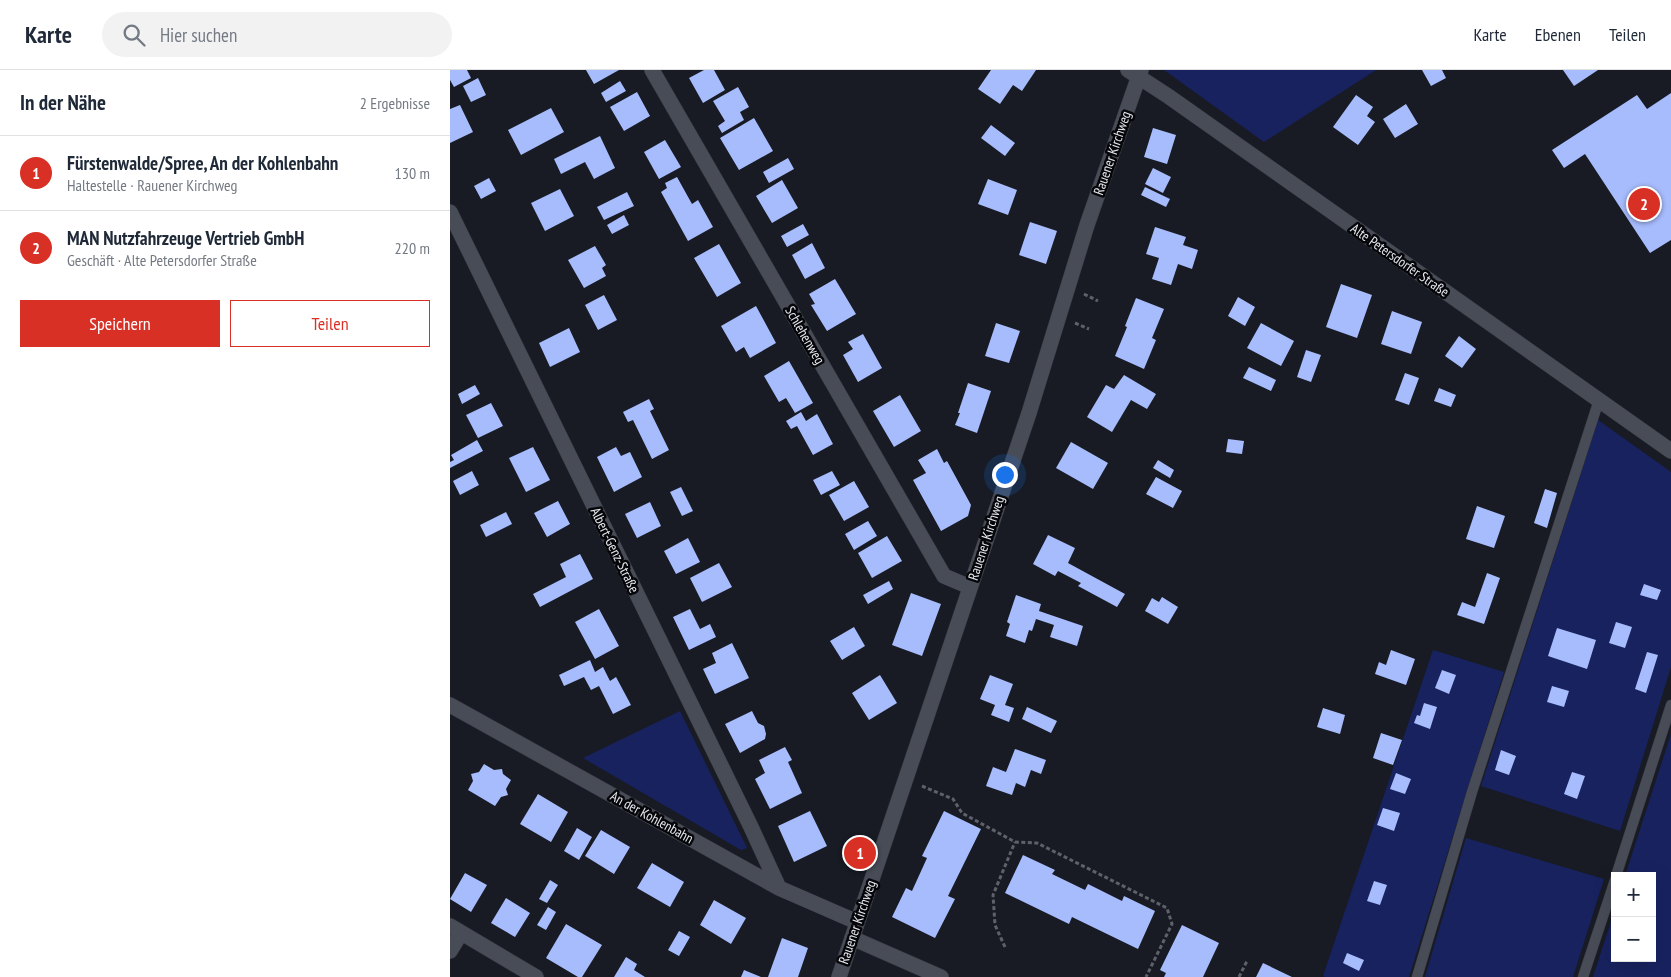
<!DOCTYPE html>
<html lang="de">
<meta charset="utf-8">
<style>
:root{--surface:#fff;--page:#f2f2f3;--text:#1f2937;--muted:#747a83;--line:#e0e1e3;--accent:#d93025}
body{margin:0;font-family:"PT Sans Narrow",sans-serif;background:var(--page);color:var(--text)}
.controls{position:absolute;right:15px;bottom:15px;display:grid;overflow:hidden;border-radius:0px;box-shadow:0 5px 20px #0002}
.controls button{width:45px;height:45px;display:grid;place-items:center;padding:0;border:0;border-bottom:1px solid var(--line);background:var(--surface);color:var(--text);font:25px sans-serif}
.you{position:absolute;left:554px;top:404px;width:18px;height:18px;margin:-12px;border:4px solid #fff;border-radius:50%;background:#1a73e8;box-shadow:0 0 0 8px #1a73e833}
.badge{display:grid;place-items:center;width:32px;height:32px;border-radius:50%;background:var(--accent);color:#fff;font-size:16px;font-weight:700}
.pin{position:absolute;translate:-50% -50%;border:2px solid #fff;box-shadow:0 1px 5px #0006}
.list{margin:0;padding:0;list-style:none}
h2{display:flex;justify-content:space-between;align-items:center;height:65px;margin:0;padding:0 20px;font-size:21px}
h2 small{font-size:16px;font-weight:400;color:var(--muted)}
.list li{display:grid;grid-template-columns:32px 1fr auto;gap:15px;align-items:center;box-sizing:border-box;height:75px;padding:0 20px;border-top:1px solid var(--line)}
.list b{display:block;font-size:19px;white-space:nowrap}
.list p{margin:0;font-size:16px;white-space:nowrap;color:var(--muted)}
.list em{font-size:16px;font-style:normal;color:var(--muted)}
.actions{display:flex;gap:10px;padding:15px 20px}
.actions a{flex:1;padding:11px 0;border:1px solid var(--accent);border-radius:0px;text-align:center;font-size:18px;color:var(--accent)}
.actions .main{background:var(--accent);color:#fff}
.icon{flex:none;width:28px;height:28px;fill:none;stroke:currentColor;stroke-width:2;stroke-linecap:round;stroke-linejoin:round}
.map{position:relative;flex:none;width:1221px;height:907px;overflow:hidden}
header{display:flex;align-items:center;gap:30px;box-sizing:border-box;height:70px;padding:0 25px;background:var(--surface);border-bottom:1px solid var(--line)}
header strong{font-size:24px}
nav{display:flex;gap:28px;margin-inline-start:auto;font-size:18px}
.search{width:350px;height:45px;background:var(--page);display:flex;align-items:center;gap:12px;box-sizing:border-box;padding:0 18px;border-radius:28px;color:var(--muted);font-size:19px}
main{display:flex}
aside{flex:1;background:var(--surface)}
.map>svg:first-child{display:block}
.green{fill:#18225f}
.building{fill:#a7bcfd}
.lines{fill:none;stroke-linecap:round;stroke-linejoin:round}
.service-casing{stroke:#36383f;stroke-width:11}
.minor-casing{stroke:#36383f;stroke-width:16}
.path{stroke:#5e6169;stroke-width:3;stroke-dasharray:4 2.5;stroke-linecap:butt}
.service{stroke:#484c57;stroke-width:10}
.minor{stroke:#484c57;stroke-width:15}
.labels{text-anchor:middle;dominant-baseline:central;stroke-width:5;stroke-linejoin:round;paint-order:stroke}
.street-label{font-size:14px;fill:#e7e9f0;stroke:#050609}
</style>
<header>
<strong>Karte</strong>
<div class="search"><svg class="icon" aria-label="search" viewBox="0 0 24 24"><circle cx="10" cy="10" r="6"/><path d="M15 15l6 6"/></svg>Hier suchen</div>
<nav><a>Karte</a><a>Ebenen</a><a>Teilen</a></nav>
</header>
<main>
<aside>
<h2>In der Nähe<small>2 Ergebnisse</small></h2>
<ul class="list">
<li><span class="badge">1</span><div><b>Fürstenwalde/Spree, An der Kohlenbahn</b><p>Haltestelle · Rauener Kirchweg</p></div><em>130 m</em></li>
<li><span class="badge">2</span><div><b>MAN Nutzfahrzeuge Vertrieb GmbH</b><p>Geschäft · Alte Petersdorfer Straße</p></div><em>220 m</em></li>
</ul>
<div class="actions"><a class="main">Speichern</a><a>Teilen</a></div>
</aside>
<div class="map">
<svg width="1221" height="907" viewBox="0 0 1221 907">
<rect width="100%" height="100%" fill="#181b24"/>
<!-- green -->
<path class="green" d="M714,0H926L814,72Z
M1148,350L1221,402V597L1170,761L1031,716Z
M983,580L1054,602L959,907H875L873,906Z
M230,641L297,778L291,780L133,688Z
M1221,664V907H1143L1165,839V888H1202V806H1175Z
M1016,768L1154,809L1123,907H975Z"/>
<!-- building -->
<path class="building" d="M0,0H17L21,8L4,17L0,10Z
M136,0H169L144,14Z
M254,0H264L275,20L253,33L239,8Z
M541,0H586L572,21L563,15L550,34L528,19Z
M972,0H992L996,8L981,16Z
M1113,0H1148L1124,16Z
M28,8L36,25L21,32L13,16Z
M170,11L176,21L156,32L151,23Z
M288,17L299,37L290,42L294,50L272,63L268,56L275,51L263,31Z
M187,22L200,46L174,61L160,37Z
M1221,23V170L1200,183L1135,84L1114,98L1102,80L1187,25L1197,39Z
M906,25L923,37L917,46L925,52L908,75L883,57Z
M956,34L968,54L945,68L933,49Z
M10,35L23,62L0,73V39Z
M101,38L114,62L71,85L58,60Z
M304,48L323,81L289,100L270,68Z
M541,55L565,73L555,86L531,68Z
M703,58L726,65L717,94L694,87Z
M150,66L165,98L144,109L135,92L111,104L104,89Z
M215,70L231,97L209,109L194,82Z
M338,88L344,99L319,113L313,102Z
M703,98L721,107L713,123L695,114Z
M227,107L242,134L248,130L263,157L238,171L211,122L217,118L215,113Z
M39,108L46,121L31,129L24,116Z
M538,109L567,120L558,145L528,134Z
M332,110L348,138L322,153L306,126Z
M695,117L720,129L716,137L691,125Z
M110,119L124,146L95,161L81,133Z
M177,122L184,136L154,150L147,137Z
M174,145L179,155L162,164L157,155Z
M580,152L607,161L596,194L569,185Z
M353,154L359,165L337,177L331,166Z
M705,157L736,167L733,175L748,180L742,199L728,194L721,215L702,209L709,188L696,184Z
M362,173L375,198L355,209L342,185Z
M269,174L291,213L267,227L244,188Z
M145,176L156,195L152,198L156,206L134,218L118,190Z
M385,209L406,244L377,261L361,235L365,234L359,224Z
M891,214L922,225L907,268L876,257Z
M154,225L167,250L148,260L135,235Z
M788,227L805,237L795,256L778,246Z
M686,228L714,239L702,268L706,270L694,299L665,286L677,257L675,256Z
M306,236L326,273L300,288L294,277L286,282L271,256Z
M942,241L972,252L961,284L931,274Z
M546,253L570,261L559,293L535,286Z
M811,253L844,271L831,296L797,278Z
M119,258L130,282L100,297L89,273Z
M413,264L432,298L408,312L393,285L403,279L398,272Z
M1009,266L1026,279L1012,298L995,286Z
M856,280L871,285L861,312L847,307Z
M339,291L363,333L345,343L336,328L329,332L314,306Z
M799,297L826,310L821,321L793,308Z
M955,303L969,308L959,335L945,330Z
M674,305L706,324L697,339L681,330L662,362L637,347L656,315L664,319Z
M518,313L541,321L527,363L505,355L510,343H508Z
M25,315L30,324L12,334L8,324Z
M989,318L1006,325L1001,337L984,331Z
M450,325L471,361L444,377L423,341Z
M199,329L204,339L200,341L219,380L202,389L183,350L178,352L173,342Z
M41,333L53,356L28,368L16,345Z
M351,342L356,351L367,344L383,374L363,385L347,356L341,359L336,351Z
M778,369L794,371L792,384L776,382Z
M27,370L33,381L0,398V392L4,390L1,385Z
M621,372L658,393L643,419L606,398Z
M83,377L100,410L76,422L59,388Z
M166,377L171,386L180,382L192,407L164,422L147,387Z
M487,379L494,393L497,391L521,435L518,446L491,461L463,410L476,403L468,390Z
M708,390L724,400L720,408L703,398Z
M22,401L29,415L10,425L3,411Z
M382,401L390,415L371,425L363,410Z
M706,407L732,421L723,438L696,424Z
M404,411L419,437L394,451L379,425Z
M231,417L243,441L232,446L220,422Z
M1095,419L1107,423L1097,458L1084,453Z
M108,431L120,454L97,467L84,443Z
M200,432L211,456L187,468L175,444Z
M1027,436L1055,446L1044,478L1016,469Z
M56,442L62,454L36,467L30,455Z
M418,451L427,466L404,480L395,464Z
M598,465L625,478L618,493L675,524L667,537L628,516L631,513L608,501L605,506L583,494Z
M437,466L452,491L422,508L408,483Z
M238,468L250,492L226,504L214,481Z
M130,484L143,509L90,537L83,524L116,507L110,494Z
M269,493L282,517L252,532L240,508Z
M1037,503L1050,508L1034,554L1007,545L1012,532L1025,537Z
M439,511L443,519L418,534L413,525Z
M1194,514L1211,520L1207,530L1190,525Z
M461,523L491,534L472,586L442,575Z
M566,525L591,534L589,541L633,556L627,576L600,567L604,555L586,549L582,561L579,560L575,573L556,566L560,554L557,552Z
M712,527L728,537L718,554L695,541L702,528L709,532Z
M149,539L169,576L145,589L125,552Z
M240,539L250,559L260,554L266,567L239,580L223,547Z
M1166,552L1182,557L1175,578L1159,573Z
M404,557L415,576L392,590L380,571Z
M1107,558L1146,570L1137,599L1098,586Z
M282,573L299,608L265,624L253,599L266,593L262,583Z
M941,580L965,589L956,615L925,604L929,592L936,595Z
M1197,582L1208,585L1196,623L1185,619Z
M140,590L145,602L153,597L160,611L166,607L181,635L163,644L149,616L141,620L134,607L114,616L109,605Z
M992,600L1006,605L999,624L985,618Z
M430,605L447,633L419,650L402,623Z
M540,605L563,614L555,635L564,638L559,652L541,645L545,635L530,629Z
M1102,616L1119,621L1114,637L1097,632Z
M974,633L987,637L980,659L964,653L967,645L970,646Z
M577,637L607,651L601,663L572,649Z
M873,638L895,645L890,664L867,657Z
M302,641L308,653L314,656L316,664L315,669L290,683L275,654Z
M931,663L952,670L943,695L923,688Z
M335,677L342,690L338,692L352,723L320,739L305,709L315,703L309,690Z
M565,679L596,690L591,704L581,700L575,717L566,713L562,725L536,716L543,697L556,702Z
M1051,680L1066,686L1059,705L1045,700Z
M34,694L44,700L52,699L53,704L61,710L56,719L58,725L51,727L45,736L18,720L23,711L21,704L29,702Z
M1122,702L1135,706L1127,729L1114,724Z
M946,703L961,709L955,724L940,719Z
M88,724L118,742L101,772L70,754Z
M933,738L950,743L944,761L927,755Z
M360,741L377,776L344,792L328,756Z
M494,741L531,759L498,826L505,829L485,868L442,847L456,818L462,821L477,788L472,786Z
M127,758L142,767L129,790L114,781Z
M151,760L180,777L164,804L135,786Z
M573,785L605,800L602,804L635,820L638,814L672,831L674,826L705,841L688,879L622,847L619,854L555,823Z
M202,793L234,812L220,837L187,818Z
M15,803L37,815L21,842L0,829Z
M100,810L108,815L97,833L89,829Z
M924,811L937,815L930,835L917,831Z
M56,828L80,843L65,867L41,853Z
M264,830L296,848L281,874L250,855Z
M98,837L106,842L96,860L87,855Z
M116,854L152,875L132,907H128L96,888Z
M732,855L769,873L753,907H714L716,903L710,900Z
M229,861L240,867L229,886L218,880Z
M332,868L358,878L348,907H318Z
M897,883L914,890L909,901L893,893Z
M176,887L187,894L184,900L195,907H164Z
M813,893L842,907H806Z
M294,900L311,907H291Z"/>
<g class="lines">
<!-- service casing -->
<g class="service-casing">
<path id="service" d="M1166,806L1221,635
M967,907L1022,722L1149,330
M1133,907L1165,810"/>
</g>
<!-- minor casing -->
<g class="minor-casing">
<path id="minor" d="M202,0L494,506L520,517
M678,0L718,26L1221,381
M0,142L301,757L329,818
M0,635L329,818L407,852
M0,856L86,907
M402,868L491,907
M0,881L11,863
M389,907L579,343L637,155L691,0"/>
</g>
<!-- path -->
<path class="path" d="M634,224L648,231
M625,253L639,259
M472,716L503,729L512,743L565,772L587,773L717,838L722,854L696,907
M555,877L545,855L543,825L565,772
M789,907L797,891"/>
<!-- service -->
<use href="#service" class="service"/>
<!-- minor -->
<use href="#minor" class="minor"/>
</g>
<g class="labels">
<!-- street labels -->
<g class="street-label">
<text transform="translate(662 83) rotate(-71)">Rauener Kirchweg</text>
<text transform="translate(950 190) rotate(35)">Alte Petersdorfer Straße</text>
<text transform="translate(355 265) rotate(60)">Schlehenweg</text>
<text transform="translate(536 468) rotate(-72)">Rauener Kirchweg</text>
<text transform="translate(165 480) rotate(64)">Albert-Genz-Straße</text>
<text transform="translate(202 747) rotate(29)">An der Kohlenbahn</text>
<text transform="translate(407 852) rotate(-71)">Rauener Kirchweg</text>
</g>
</g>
</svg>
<div class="controls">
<button>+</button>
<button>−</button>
</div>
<div class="you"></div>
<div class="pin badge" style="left:410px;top:783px">1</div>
<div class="pin badge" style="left:1194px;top:134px">2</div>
</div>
</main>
